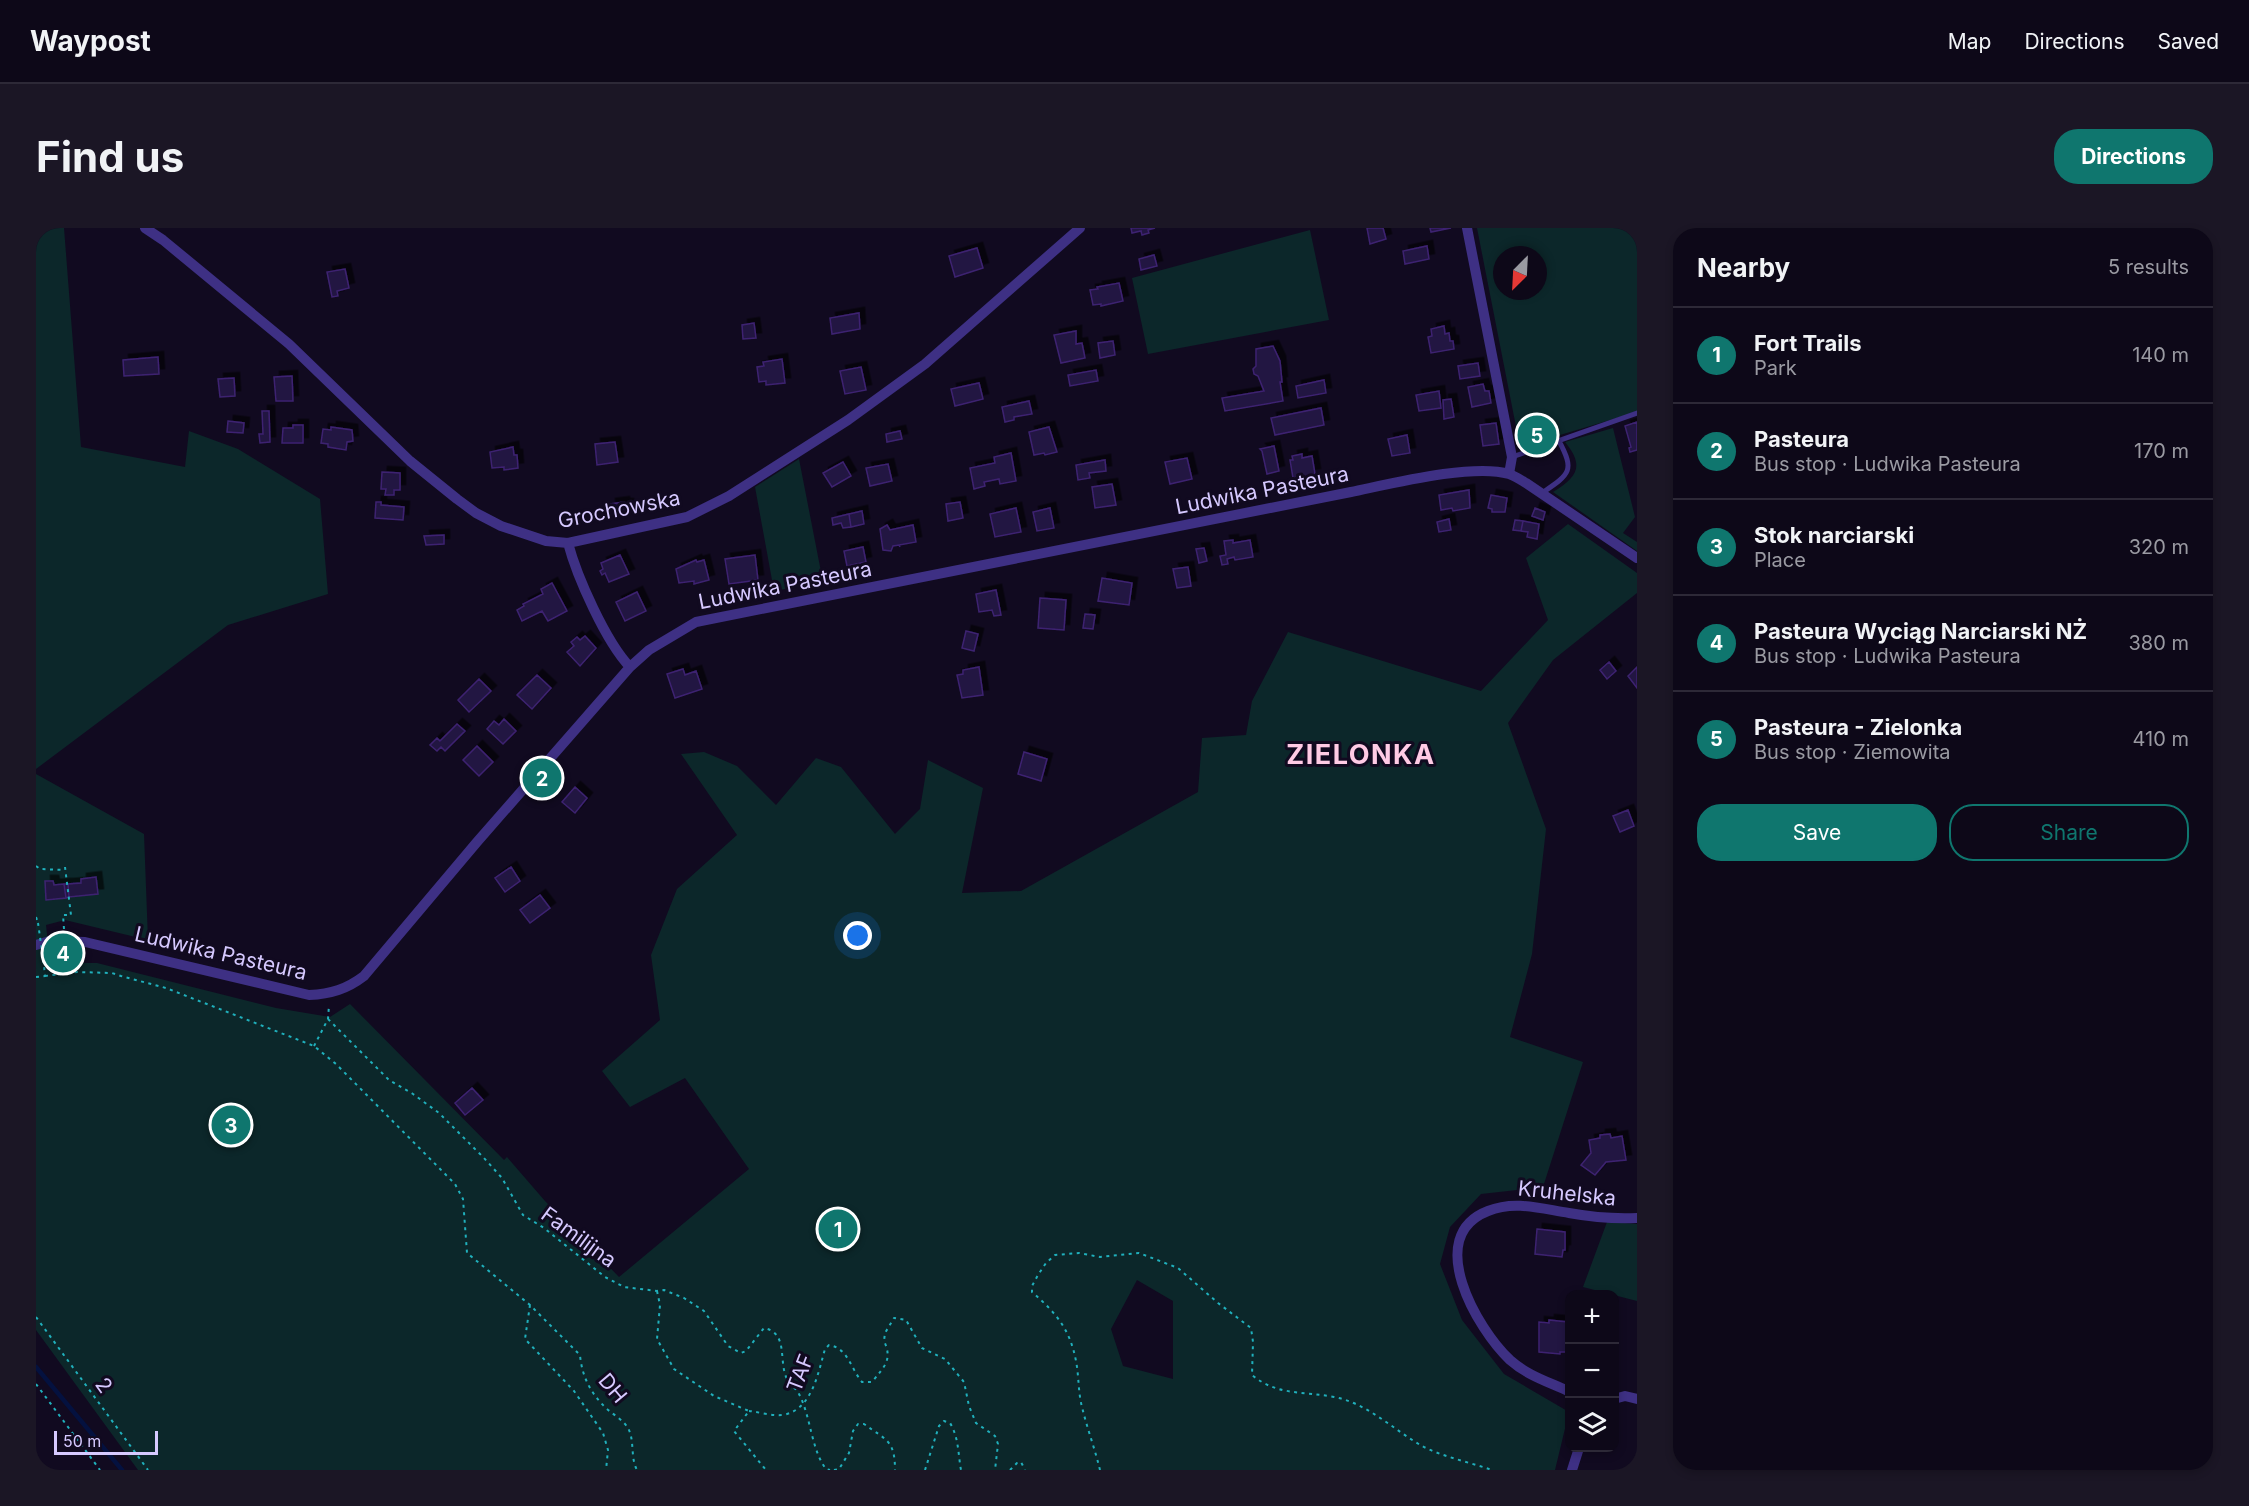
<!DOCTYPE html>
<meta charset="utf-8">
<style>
:root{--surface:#0d0818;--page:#1b1625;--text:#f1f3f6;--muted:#9a9aa2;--line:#2d2937;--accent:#0f766e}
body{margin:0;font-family:Inter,sans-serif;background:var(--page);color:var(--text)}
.controls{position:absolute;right:18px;bottom:18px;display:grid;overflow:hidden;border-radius:12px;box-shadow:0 3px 9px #0003}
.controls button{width:54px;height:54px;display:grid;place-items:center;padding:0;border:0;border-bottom:2px solid var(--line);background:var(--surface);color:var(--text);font:30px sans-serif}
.compass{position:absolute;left:1457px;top:18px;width:54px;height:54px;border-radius:50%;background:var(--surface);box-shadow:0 3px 9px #0003;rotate:204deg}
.scale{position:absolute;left:18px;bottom:15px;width:104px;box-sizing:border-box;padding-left:6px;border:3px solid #d6c9ff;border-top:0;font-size:16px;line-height:21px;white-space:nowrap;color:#d6c9ff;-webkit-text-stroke:4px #110a20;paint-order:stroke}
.you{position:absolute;left:822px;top:708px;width:21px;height:21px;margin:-15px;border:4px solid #fff;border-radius:50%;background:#1a73e8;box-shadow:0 0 0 9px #1a73e833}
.badge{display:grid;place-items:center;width:39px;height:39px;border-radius:50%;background:var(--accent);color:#fff;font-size:20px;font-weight:700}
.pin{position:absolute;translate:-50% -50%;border:3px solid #fff;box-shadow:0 2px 6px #0006}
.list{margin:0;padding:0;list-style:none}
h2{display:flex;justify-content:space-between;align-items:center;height:78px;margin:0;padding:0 24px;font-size:26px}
h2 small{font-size:20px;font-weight:400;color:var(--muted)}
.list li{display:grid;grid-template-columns:39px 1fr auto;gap:18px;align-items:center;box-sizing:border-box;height:96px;padding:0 24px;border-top:2px solid var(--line)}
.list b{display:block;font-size:22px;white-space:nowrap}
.list p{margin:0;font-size:20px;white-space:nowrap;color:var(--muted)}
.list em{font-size:20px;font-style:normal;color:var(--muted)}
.actions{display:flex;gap:12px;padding:18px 24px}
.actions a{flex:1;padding:14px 0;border:2px solid var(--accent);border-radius:24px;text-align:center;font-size:21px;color:var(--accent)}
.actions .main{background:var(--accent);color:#fff}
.icon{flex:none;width:33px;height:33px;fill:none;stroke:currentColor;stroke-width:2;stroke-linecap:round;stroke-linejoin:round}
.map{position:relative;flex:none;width:1601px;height:1242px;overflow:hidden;border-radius:24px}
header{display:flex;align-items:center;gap:36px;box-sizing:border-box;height:84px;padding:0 30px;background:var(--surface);border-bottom:2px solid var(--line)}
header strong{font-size:28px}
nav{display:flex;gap:33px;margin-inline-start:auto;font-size:21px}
.intro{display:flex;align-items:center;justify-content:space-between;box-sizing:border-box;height:144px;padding:0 36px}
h1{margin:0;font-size:42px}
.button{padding:15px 27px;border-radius:24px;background:var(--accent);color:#fff;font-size:21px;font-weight:700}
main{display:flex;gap:36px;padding:0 36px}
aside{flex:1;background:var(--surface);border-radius:24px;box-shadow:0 3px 9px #0003}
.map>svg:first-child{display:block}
.green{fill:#0c272a;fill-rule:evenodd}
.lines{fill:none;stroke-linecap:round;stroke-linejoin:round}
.stream{stroke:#04113f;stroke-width:4.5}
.building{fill:#241443;stroke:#3d2371;stroke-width:1.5;filter:url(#shadow)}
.path{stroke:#20b0bc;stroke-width:2;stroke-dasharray:3 4.5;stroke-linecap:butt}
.lane{stroke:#3e3084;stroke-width:5}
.street{stroke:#3e3084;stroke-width:10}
.path-bridge{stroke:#20b0bc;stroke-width:2;stroke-dasharray:3 4.5;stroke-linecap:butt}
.labels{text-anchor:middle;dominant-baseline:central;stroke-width:6;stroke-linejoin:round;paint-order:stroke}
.street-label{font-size:21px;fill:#d6c9ff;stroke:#110a20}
.district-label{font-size:27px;font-weight:bold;letter-spacing:1.5px;fill:#ffcbe5;stroke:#110a20}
</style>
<header>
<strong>Waypost</strong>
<nav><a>Map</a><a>Directions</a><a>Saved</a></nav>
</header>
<div class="intro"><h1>Find us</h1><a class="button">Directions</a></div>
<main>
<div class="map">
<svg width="1601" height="1242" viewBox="0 0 1601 1242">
<defs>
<filter id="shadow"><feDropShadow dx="5.5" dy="-5.5" stdDeviation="0" flood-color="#0009"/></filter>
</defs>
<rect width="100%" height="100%" fill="#110a20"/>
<!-- green -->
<path class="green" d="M0,0H28L45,219L149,239L153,203L202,221L284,271L292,366L192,397L0,541Z
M1441,0H1601V184L1484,219ZM1466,27H1502V63H1466Z
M1274,2L1293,92L1112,126L1096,50Z
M1577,200L1599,289L1587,305L1601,314V323L1517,264C1541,249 1549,238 1529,214Z
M763,231L787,354L738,363L719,259Z
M1532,296L1601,345V365L1517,432L1472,495L1510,601L1496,726L1474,809L1547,834L1507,959L1445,966L1414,999L1404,1036L1426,1092L1468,1146L1533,1184L1519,1242H102L0,1102V546L108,606L112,712L29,692L10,697L14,735H61L240,780L294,789L314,776L468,932L471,929L509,973L583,1049L713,941L649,850L594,879L566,843L624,792L615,727L641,661L701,607L645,526L668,524L701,538L740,577L780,530L805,539L859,606L884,581L892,532L947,560L926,665L985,663L1162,564L1166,510L1210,507L1216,473L1252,404L1445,463L1512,392L1490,330ZM1101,1052L1137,1073V1151L1087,1138L1075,1101Z
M1571,994L1601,996V1073L1547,1059Z"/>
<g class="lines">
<!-- stream -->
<path class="stream" d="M0,1139L86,1242"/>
</g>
<!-- building -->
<path class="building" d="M1095,0H1119L1112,2L1113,5L1106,7L1105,3L1096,5Z
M1331,0H1347L1350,11L1334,16Z
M1394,0H1415L1395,4Z
M1391,18L1393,31L1369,36L1367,23Z
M941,20L947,40L919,49L913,28Z
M1118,27L1121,38L1105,42L1103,31Z
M309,41L313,60L301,63L302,68L296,69L291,44Z
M1083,55L1087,73L1065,78V76L1057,77L1054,62L1062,61L1061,59Z
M823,85L824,101L796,106L794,90Z
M718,95L720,110L707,111L706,97Z
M1408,98L1409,106L1413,105L1414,113H1417L1418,121L1395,125L1392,109L1396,108L1395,101Z
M1040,103V116L1046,115L1049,130L1025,135L1018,107Z
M1077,113L1079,127L1064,130L1062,115Z
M1237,118L1244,133L1246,154H1244L1247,173L1189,183L1186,170L1228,163L1222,148L1218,146L1217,141L1220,138V121Z
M122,129L123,146L88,148L87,132Z
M746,131L749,155L730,157V153L723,154L721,139L728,138L727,134Z
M1442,135L1444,148L1424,151L1422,138Z
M825,139L830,162L809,166L804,143Z
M1060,142L1062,153L1034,158L1032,147Z
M256,148L257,173H240L238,149Z
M198,150L199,168L184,169L182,151Z
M1288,152L1290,165L1262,170L1260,158Z
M943,155L947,171L919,178L915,161Z
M1447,156L1449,163H1453L1455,175L1436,179L1432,159Z
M1403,163L1405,180L1383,183L1380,167Z
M1415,171L1418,189L1408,191L1407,172Z
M993,173L996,186L978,189V192L969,194L966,179Z
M1285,180L1288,197L1239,207L1235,190Z
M226,183H233L234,214L224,215L223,206H227Z
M192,193L208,195L207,205L191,204Z
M1601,194V222L1594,224L1593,220L1595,219L1589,198Z
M1460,195L1463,216L1447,218L1444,197Z
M257,197H267V215H246L247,200H257Z
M295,199L316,202L317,213L311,214L310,222L292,219V216L285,215L287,201L295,202Z
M1013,199L1021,224L1009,227L1008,225L998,227L993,204Z
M864,203L866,211L851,214L850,206Z
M1371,207L1374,225L1356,228L1352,211Z
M579,214L582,234L561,237L559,216Z
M1238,218L1243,243L1231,246L1226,223L1224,221Z
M477,219L478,227H481L482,240L468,242V239L456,240L454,224Z
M975,225L980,253L964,256L963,251L948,254L949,258L938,261L934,240L959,235L958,229Z
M1266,226V230L1276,228L1279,246L1257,250L1254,232H1257L1256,228Z
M1151,230L1156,251L1134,256L1129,234Z
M1069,232L1070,243L1053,245L1054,250L1042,252L1040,237Z
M807,234L815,248L796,259L787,245Z
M852,236L856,253L834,258L830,240Z
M346,244L364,245V262H358V267H349L350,261H345Z
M1076,256L1080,277L1059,280L1056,259Z
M1433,262L1434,280L1417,283L1416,280L1405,282L1403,267Z
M1455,267L1471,270L1469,284H1456V281L1452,280Z
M340,274H345V277L368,279L367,292L339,290Z
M588,274V276H592L593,284L575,287L574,276Z
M924,274L927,290L912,293L910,276Z
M980,280L985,304L959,309L954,286Z
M1014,280L1018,300L1001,303L997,284Z
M1499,280L1509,284L1507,292L1496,288Z
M826,283L828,296L815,299L813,286Z
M813,286L815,299L807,300L805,295L797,297L796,290Z
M1413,291L1415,302L1403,304L1401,294Z
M1479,292L1487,293L1485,303L1477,302Z
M1487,293L1503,296L1501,311L1491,309L1492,304L1485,303Z
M851,297L854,302L877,297L880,314L863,317L864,319L863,317L857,318L855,323L847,322L844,301Z
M408,307V316L390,317L388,308Z
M1197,312V315L1214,312L1217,329L1199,332L1198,329L1191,331L1192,336L1186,337L1184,328L1190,327L1188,313Z
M827,319L830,334L811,338L808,323Z
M1168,320L1171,333L1163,335L1160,321Z
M584,327L593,346L573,354L569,345L566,347L564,343L567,341L565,335Z
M719,327L722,352L693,356L689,331Z
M660,332L661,334L668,332L673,352L658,356V353L643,355L640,341Z
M1152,339L1155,358L1141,360L1137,341Z
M1066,350L1096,355L1093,377L1062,373Z
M516,355L531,383L512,393L506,383L486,393L481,382L488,378L487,376L507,366L505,361Z
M960,362L965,387L958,388L956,382L943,384L940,366Z
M601,364L610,383L589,393L580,374Z
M1004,370L1030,372L1028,402L1002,400Z
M1049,386L1059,387L1057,401L1047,400Z
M930,403L942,406L938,423L926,420Z
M549,408L560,420L544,438L531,424L538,418L535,414L541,409L544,412Z
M1573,434L1580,443L1571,451L1564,442Z
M943,439L947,467L926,470L921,447L927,446V442Z
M1601,439V460L1592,448Z
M647,441L649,447L660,443L666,461L639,470L631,446Z
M501,447L515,460L496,481L481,467Z
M443,451L455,463L433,484L422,472Z
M468,491L480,503L467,516L451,501L458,493L463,497Z
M421,496L429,503L409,523L405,519L401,523L394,517L401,510L404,513Z
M441,518L457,534L443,548L427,532Z
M988,524L1011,531L1005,553L982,546Z
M539,559L551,570L539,585L526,574Z
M1592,582L1598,598L1584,604L1577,588Z
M475,639L484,653L469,664L459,650Z
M60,649L62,666L33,669L32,656L45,655V651Z
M9,653H17L18,657L28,656L30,670L10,672Z
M28,656H32L33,669L30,670Z
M504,667L514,680L494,695L484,682Z
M436,860L447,872L429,887L419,875Z
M1574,906L1575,910L1586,908L1590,932L1570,934L1559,947L1545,937L1555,925L1553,912L1564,910V907Z
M1501,1001L1529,1004V1022H1527L1526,1029L1499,1026Z
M1513,1092L1532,1094L1533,1124H1524V1126L1503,1124V1094L1513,1095Z"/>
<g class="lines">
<!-- path -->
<path class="path" d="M0,638L4,641L29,642
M0,689L2,695
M28,701L27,687H35L29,639
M9,748L41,744L76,745L85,748L130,760L278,818L300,836L419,956L427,971L431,1025L494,1077L544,1127C546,1149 555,1166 571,1181C578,1187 587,1192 592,1200C599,1213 594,1229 601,1242
M0,749L9,748L8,737
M292,791L353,852L377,866L403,885L448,930L466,950L487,987L508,1000L569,1049L588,1059L621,1063L628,1062L648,1070L668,1083L692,1118L705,1125L710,1123L728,1100C753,1105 742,1133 751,1151C754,1157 760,1160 763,1166C775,1189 775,1221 790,1241L794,1242
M278,818L292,791L293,777
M621,1063L624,1077L621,1111L638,1141L678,1168L713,1183L698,1203L730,1242
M494,1077L489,1111L538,1163L567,1205L572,1222L570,1242
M0,1089L112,1242
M0,1156L64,1242
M713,1183C723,1184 735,1188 746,1187C776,1183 782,1145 789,1121L793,1117C812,1120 815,1141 826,1154H836C848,1139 857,1132 848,1113L849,1105L858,1090L870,1092L886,1120L909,1131L928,1154L933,1178L940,1195L959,1208L962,1216L959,1242
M798,1242L803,1241L813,1225L817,1203L822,1196H828C850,1212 859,1212 859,1242
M889,1242L903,1198L908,1193L914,1195C923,1210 922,1226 925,1242
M974,1242L981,1235L985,1234L989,1242
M1064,1242C1059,1221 1051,1200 1046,1179C1042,1164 1043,1148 1040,1133C1034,1101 1020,1085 996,1064V1058L1002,1047L1010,1035L1019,1027L1043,1025L1064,1029L1103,1025L1142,1040L1182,1075L1215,1100L1217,1114L1216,1147C1241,1168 1268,1163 1298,1169C1331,1175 1358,1202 1386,1218C1407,1229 1433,1234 1456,1242"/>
<!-- lane -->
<path class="lane" d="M1476,229L1601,185
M1506,265C1534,246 1539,243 1523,213"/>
<!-- street -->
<path class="street" d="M109,0L127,12L253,116L374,233L421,271L440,285L465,298L510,313L532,315L651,289L693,268L812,192L889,136L1044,0
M1431,0L1476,229L1473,246
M532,315C541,349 570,414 594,439
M0,717L14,713L49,714L273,767C295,766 311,761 328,748L441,614L594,439L613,422L660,394L1315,264C1354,256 1437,235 1473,246C1479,248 1485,252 1490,255L1601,330
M1534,1164C1513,1154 1492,1148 1474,1132C1441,1101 1387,1008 1452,983C1479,972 1506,981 1533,985C1555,989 1579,991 1601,990
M1578,1171L1589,1168L1601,1171
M1536,1242L1543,1220"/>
<!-- path-bridge -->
<path class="path-bridge" d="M2,695L8,737"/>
</g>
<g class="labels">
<!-- street labels -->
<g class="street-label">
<text transform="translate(1226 262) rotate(-11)">Ludwika Pasteura</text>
<text transform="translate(583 281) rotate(-11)">Grochowska</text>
<text transform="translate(749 357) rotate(-11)">Ludwika Pasteura</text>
<text transform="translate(185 725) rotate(13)">Ludwika Pasteura</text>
<text transform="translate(1531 965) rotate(6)">Kruhelska</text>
<text transform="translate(543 1009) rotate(36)">Familijna</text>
<text transform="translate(764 1145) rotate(-69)">TAF</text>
<text transform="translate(68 1157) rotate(54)">2</text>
<text transform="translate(577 1160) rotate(50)">DH</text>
</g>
<!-- district labels -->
<g class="district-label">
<text x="1325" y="526">ZIELONKA</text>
</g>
</g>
</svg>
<div class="controls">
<button>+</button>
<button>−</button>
<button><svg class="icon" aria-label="layers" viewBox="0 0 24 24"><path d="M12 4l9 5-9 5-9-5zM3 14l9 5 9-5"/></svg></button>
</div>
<svg class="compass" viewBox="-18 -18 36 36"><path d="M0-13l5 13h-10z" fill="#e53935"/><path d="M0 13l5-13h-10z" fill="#9a9aa2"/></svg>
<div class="scale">50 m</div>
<div class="you"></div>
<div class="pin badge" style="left:802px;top:1001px">1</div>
<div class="pin badge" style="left:506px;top:550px">2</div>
<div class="pin badge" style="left:195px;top:897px">3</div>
<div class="pin badge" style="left:27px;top:725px">4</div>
<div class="pin badge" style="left:1501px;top:207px">5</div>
</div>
<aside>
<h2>Nearby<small>5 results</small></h2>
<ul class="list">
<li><span class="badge">1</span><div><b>Fort Trails</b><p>Park</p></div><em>140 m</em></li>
<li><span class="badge">2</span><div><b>Pasteura</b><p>Bus stop · Ludwika Pasteura</p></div><em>170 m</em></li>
<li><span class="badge">3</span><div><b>Stok narciarski</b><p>Place</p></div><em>320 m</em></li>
<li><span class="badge">4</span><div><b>Pasteura Wyciąg Narciarski NŻ</b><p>Bus stop · Ludwika Pasteura</p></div><em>380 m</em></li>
<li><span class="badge">5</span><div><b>Pasteura - Zielonka</b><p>Bus stop · Ziemowita</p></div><em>410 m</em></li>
</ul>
<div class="actions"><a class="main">Save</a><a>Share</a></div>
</aside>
</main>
